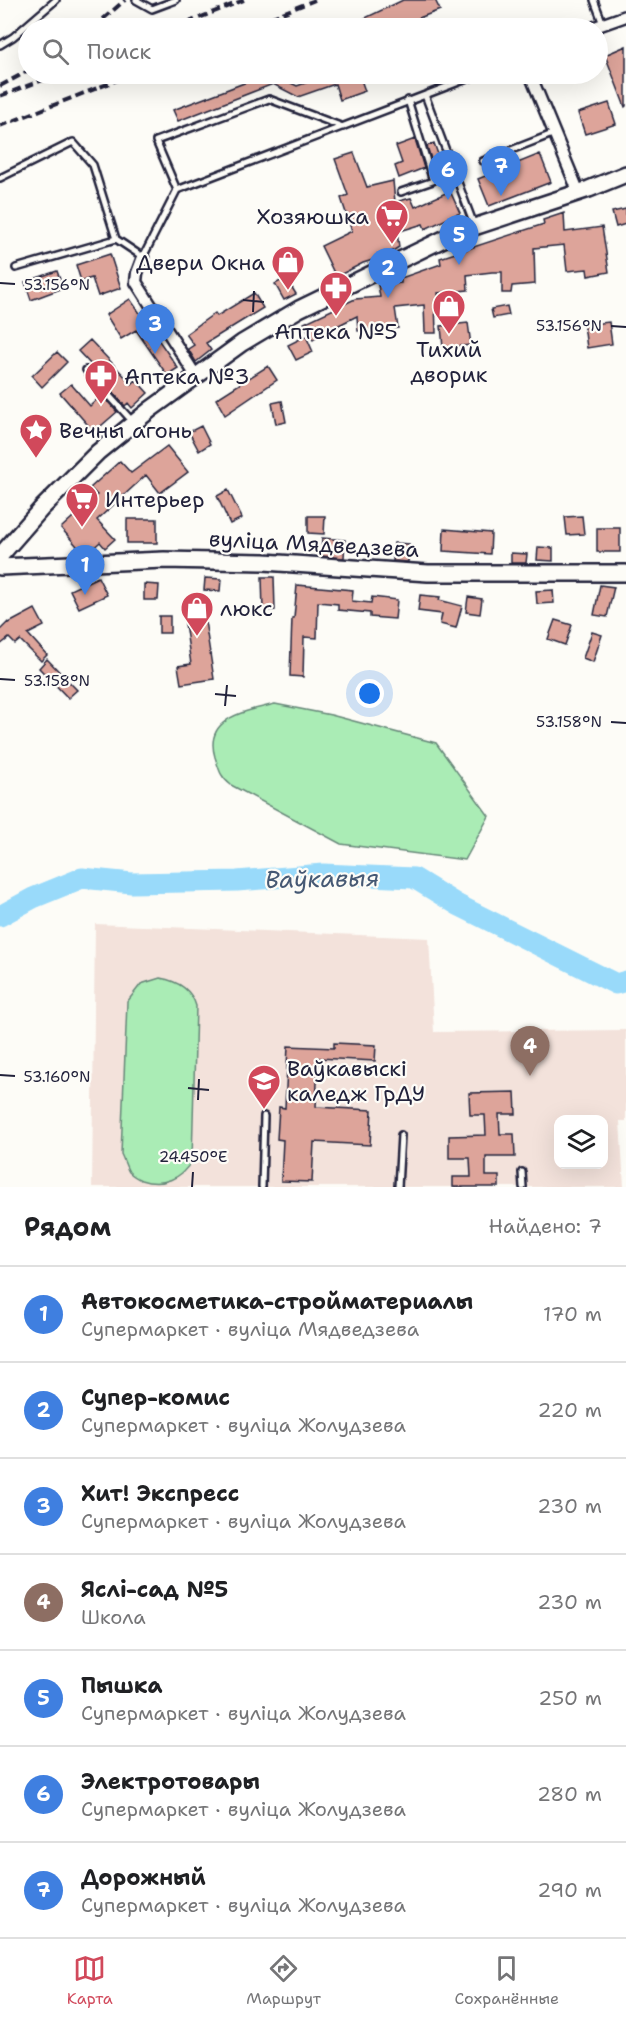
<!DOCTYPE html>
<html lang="ru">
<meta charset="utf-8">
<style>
:root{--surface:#fff;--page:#f2f2f2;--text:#202124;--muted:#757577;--line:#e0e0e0;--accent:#d1495b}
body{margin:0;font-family:"Shantell Sans",sans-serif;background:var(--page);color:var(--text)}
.controls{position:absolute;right:18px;bottom:18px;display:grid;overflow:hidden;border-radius:12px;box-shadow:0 6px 24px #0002}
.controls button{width:54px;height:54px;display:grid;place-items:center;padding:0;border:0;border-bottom:2px solid var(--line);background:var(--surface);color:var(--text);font:30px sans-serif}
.you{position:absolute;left:370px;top:694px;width:21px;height:21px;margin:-15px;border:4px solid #fff;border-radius:50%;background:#1a73e8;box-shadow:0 0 0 9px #1a73e833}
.badge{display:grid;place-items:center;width:39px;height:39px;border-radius:50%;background:var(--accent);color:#fff;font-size:20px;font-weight:700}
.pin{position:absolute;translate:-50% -50px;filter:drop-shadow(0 2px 3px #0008)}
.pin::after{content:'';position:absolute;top:32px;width:21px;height:18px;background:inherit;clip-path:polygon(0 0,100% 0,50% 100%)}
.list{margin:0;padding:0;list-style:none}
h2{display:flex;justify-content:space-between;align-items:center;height:78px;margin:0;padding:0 24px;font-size:26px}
h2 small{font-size:20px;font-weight:400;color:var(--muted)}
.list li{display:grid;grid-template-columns:39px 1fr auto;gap:18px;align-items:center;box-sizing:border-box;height:96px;padding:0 24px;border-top:2px solid var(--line)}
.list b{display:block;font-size:22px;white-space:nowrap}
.list p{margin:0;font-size:20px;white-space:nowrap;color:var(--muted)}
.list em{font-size:20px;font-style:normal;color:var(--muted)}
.icon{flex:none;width:33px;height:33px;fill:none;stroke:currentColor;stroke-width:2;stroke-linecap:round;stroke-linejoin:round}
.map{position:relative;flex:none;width:626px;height:1187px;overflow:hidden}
.search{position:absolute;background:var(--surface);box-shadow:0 6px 24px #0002;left:18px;right:18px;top:18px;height:66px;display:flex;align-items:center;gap:15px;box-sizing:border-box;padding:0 21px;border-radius:33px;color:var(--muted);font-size:22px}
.sheet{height:750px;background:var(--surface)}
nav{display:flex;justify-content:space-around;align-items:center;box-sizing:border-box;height:84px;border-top:2px solid var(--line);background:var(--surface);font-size:16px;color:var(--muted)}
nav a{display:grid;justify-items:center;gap:3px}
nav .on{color:var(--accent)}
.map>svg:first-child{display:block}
.built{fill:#f3e2db;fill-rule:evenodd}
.green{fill:#aaecb5;stroke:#668778;stroke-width:1.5}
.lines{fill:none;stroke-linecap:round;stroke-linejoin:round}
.river{stroke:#99dafa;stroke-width:21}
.building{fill:#dda49a;stroke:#22223b;stroke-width:1.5}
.lane-casing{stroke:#22223b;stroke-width:10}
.street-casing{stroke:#22223b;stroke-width:15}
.secondary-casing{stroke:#22223b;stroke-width:20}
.lane{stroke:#fdfcf7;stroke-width:5}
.street{stroke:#fdfcf7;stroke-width:10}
.secondary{stroke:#fdfcf7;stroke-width:15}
.rail{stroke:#22223b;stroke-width:4;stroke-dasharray:9 4.5;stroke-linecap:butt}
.ticks{fill:none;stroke:#22223b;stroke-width:2}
.labels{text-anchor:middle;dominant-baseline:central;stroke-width:4.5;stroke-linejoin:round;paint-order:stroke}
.poi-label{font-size:22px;fill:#22223b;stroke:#fdfcf7;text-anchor:start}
.street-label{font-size:22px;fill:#22223b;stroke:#fdfcf7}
.water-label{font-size:24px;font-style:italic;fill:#465974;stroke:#fdfcf7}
.ticks-label{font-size:15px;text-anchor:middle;fill:#22223b;stroke:#fdfcf7;stroke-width:4.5;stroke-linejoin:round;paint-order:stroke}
</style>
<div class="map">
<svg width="626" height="1187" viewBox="0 0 626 1187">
<rect width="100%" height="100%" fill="#fdfcf7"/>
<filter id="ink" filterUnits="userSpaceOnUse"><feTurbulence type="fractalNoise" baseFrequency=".0167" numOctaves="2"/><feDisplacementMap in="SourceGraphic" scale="12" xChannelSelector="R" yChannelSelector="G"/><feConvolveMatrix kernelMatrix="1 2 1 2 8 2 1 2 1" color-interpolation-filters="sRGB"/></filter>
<g filter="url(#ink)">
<!-- built -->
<path class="built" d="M95,924L429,938L434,1032L626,1030V1121H620L624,1187H92ZM558,1120H604V1164H558Z"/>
<!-- green -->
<path class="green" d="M275,704L331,715L436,743L489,816L465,860L341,844L231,785C220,777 219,769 215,757C203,717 247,711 275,704Z
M160,978C177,981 191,988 196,1006L192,1160C182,1179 162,1187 141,1180C137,1178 132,1175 129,1172C126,1167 124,1160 121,1154L127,1002L141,984Z"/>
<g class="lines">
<!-- river -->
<path class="river" d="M0,916L33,898L82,878L132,883L237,881L323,874L414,878L458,905L616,984L626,981"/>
</g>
<!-- building -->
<path class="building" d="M403,0H435L440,10L419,18L422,25L411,28H365L361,20Z
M626,46V106L625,107L605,55Z
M268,74H272L297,86L331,74H359L365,91L340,100L335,84L298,97L273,84L178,121L173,110Z
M609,103L616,124L585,134L578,113Z
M415,139L424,168L399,178L395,166L402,163L396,146Z
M434,143L440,160L432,163L427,146Z
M354,153L367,187L393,181L395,202L411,198L415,207L450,191L460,213L425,229L423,224L397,232L399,247L383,257L363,263L336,277L321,246L352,231L341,198L348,195L335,159Z
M540,154L551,182L489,206L478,179Z
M626,209V224L616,227L612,212Z
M564,213L565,232L602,227L609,272L588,276L587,269L567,271L564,245L534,248L535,284L512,286L511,293H502V272H492L467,275L468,290L438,293L439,301H435L436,333H425L424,305L395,308L398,328L358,331L357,316L325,332L313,340L304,323L355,299L380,297L378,285L401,283V278L441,264L440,258L544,224L543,220Z
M110,254L121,288L98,296L92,278L81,281L76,265Z
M57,271L63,288L31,300L25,282Z
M286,278L296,294L284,300L275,284Z
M254,293L263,308L206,343L211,350L196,362L188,349L194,345L186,334L215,313L217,316Z
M130,299L178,368L167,375L136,330L121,339L106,315Z
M507,306L509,315L493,318L491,309Z
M609,322L612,344L587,348L584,325Z
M468,323L471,345L443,348L441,326Z
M306,336L313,352L296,360L288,345Z
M90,340L132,384L136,380L148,393L132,408L128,403L125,406L110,389L112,387L78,351Z
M57,352L67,362L42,387L32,376Z
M268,366L277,380L225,415L216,399Z
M71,384L90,406L102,395L117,412L94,432L60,393Z
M282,401L286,422L276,424L272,403Z
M201,426L210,444L199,451L189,432Z
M167,446L188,472L160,493L146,475L97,520L115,539L105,548L100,542L87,554H84L61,528L97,495L90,488L120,461L131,473Z
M228,490L242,518L230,524L217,496Z
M308,516H325L324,534L308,533Z
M582,516L584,534L567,535L565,517Z
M127,519H157V543H127Z
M597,528H620V552H597Z
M444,529L491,533L490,554L443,551Z
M322,538L345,540L344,558L321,556Z
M394,543L409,544L408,562L393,561Z
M538,547L553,548V561L537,560Z
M511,553L527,554L526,563H511Z
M98,577L107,595L79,608L70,590Z
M262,577H274L275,610L263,611Z
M205,578L221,579L220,591L204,590Z
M144,584L159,585L158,600H144Z
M297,585L353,590L352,601L371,603L372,597L397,600L395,619L370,617V613L338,610V604L318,602L317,638L304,637L303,677L290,676L292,618H294Z
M600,585L614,587L607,617L594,615Z
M553,590L554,603L537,604L536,591Z
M420,595L440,597L439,600L462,606L456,628L440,624L442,614L418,611Z
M468,597L482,599L480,614L466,612Z
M203,608L214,679L181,684L178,666L191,664L183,610Z
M35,609L44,626L28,634L47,655L41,661L20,640L15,644L9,638L0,645V630L8,622L9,623Z
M159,616H170V633H159Z
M555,620L572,625L565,645L548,639Z
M592,632L602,635L593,662L583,658Z
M47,659L77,690L68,698L39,668Z
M334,1043L376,1045L375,1061L318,1058L316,1107L372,1110L370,1145L314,1142L312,1182L281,1181L283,1140L277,1139L279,1107L285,1108L288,1046L334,1048Z
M515,1092L516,1114H499L500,1134H514L515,1157H486V1176H499V1187H453V1177H471L470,1158H449V1136L486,1135L485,1115H470L469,1093Z"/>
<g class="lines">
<!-- lane casing -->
<g class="lane-casing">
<path id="lane" d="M136,0L152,9L176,0
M594,0L603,24
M0,45L13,37L56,0
M425,95L474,225
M483,161L555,133
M0,178L73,142L93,165L116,239L143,257L177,190L480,74
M177,190L156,141L269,99L343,127
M401,192L433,181L408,100
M16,268L116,239
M86,370L133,422
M522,1172L523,1187
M262,1187L264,1116
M398,1187L401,1135"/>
</g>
<!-- street casing -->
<g class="street-casing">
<path id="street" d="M592,28L626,16
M530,74L579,193
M143,257L137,273L136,282L196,376"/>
</g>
<!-- secondary casing -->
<g class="secondary-casing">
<path id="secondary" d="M0,556L41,509L98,452L151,409L242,343L299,309L456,233L589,189L626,174
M0,567L164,560L264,562L428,573H626"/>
</g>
<!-- lane -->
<use href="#lane" class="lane"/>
<!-- street -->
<use href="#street" class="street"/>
<!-- secondary -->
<use href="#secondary" class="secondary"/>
<!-- rail -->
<path class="rail" d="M93,28L125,0
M174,28L244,0
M245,28L315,0
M0,86L28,71
M0,96L59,74
M0,126L133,74"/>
</g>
</g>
<!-- ticks -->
<path class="ticks" d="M0,283L15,284M243,300L264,302M253,312L254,291M611,326L626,327M0,679L15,680M215,694L236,696M225,706L227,685M611,722L626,723M0,1075L15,1076M188,1088L209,1090M198,1100L199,1079M192,1187L193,1172"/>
<!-- icons -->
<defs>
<g id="supermarket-pin" transform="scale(1.725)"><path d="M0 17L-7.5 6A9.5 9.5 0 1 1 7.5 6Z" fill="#d1495b" stroke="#fdfcf7"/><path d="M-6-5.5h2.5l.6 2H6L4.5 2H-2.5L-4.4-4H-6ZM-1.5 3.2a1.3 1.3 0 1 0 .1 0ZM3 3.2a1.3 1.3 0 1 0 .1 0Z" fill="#fff"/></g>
<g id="shop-pin" transform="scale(1.725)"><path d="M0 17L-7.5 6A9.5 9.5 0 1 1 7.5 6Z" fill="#d1495b" stroke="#fdfcf7"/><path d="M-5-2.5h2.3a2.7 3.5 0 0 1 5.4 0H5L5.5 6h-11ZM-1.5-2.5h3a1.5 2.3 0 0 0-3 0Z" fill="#fff"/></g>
<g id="pharmacy-pin" transform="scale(1.725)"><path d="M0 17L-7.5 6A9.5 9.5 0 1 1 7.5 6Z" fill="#d1495b" stroke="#fdfcf7"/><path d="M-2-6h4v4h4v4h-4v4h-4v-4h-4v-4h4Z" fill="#fff"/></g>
<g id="sight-pin" transform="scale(1.725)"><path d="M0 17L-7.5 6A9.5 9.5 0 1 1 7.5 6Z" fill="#d1495b" stroke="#fdfcf7"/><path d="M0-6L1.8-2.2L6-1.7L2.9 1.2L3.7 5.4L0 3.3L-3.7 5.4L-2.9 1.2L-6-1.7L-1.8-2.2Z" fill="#fff"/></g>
<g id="university-pin" transform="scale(1.725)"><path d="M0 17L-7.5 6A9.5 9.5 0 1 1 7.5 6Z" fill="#d1495b" stroke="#fdfcf7"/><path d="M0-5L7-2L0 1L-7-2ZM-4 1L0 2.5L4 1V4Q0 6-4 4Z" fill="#fff"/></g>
</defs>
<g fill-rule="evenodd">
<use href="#supermarket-pin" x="392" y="216"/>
<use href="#shop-pin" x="288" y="262"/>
<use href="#pharmacy-pin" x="336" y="288"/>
<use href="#shop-pin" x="449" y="306"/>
<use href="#pharmacy-pin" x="101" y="376"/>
<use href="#sight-pin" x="36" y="430"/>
<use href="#supermarket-pin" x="82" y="499"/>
<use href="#shop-pin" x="197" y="608"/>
<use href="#university-pin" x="264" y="1081"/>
</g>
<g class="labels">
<!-- poi labels -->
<g class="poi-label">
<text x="369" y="216" text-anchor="end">Хозяюшка</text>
<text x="265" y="262" text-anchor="end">Двери Окна</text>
<text x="336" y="331" text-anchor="middle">Аптека №5</text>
<text x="449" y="349" text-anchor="middle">Тихий<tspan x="449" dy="25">дворик</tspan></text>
<text x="124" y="376">Аптека №3</text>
<text x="59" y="430">Вечны агонь</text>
<text x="105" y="499">Интерьер</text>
<text x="220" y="608">люкс</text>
<text x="287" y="1068">Ваўкавыскі<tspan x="287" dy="25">каледж ГрДУ</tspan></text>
</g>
<!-- street labels -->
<g class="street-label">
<text transform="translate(314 544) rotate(3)">вуліца Мядведзева</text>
</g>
<!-- water labels -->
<g class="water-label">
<text transform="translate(322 879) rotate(-1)">Ваўкавыя</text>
</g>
</g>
<g class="ticks-label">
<text x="57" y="290">53.156°N</text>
<text x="569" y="331">53.156°N</text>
<text x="57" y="686">53.158°N</text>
<text x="569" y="727">53.158°N</text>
<text x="57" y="1082">53.160°N</text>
<text x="193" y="1162">24.450°E</text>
</g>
</svg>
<div class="controls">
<button><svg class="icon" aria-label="layers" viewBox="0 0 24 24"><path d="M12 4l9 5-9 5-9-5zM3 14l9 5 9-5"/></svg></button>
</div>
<div class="you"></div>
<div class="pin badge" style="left:85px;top:595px;background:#3f7fe0">1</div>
<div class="pin badge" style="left:388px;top:298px;background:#3f7fe0">2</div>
<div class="pin badge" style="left:155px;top:354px;background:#3f7fe0">3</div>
<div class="pin badge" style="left:530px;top:1076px;background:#8d6e63">4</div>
<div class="pin badge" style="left:459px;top:265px;background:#3f7fe0">5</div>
<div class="pin badge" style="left:448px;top:200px;background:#3f7fe0">6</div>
<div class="pin badge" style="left:501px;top:196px;background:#3f7fe0">7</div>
<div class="search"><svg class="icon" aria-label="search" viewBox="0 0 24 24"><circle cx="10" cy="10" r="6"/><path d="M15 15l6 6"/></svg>Поиск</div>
</div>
<section class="sheet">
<h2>Рядом<small>Найдено: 7</small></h2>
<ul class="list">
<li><span class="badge" style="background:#3f7fe0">1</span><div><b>Автокосметика-стройматериалы</b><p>Супермаркет · вуліца Мядведзева</p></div><em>170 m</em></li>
<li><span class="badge" style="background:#3f7fe0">2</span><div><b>Супер-комис</b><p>Супермаркет · вуліца Жолудзева</p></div><em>220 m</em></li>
<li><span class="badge" style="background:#3f7fe0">3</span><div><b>Хит! Экспресс</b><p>Супермаркет · вуліца Жолудзева</p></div><em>230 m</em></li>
<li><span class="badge" style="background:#8d6e63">4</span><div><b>Яслі-сад №5</b><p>Школа</p></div><em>230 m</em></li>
<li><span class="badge" style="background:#3f7fe0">5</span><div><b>Пышка</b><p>Супермаркет · вуліца Жолудзева</p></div><em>250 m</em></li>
<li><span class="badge" style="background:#3f7fe0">6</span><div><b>Электротовары</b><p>Супермаркет · вуліца Жолудзева</p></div><em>280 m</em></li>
<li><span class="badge" style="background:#3f7fe0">7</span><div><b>Дорожный</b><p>Супермаркет · вуліца Жолудзева</p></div><em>290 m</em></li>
</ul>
</section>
<nav>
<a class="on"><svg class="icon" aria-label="map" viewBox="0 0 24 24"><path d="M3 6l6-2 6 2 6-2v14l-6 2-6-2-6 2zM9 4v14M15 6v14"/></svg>Карта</a>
<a><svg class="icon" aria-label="directions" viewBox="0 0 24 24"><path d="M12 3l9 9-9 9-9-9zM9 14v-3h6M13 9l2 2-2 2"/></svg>Маршрут</a>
<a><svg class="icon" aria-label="saved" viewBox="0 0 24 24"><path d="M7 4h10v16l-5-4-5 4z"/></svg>Сохранённые</a>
</nav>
